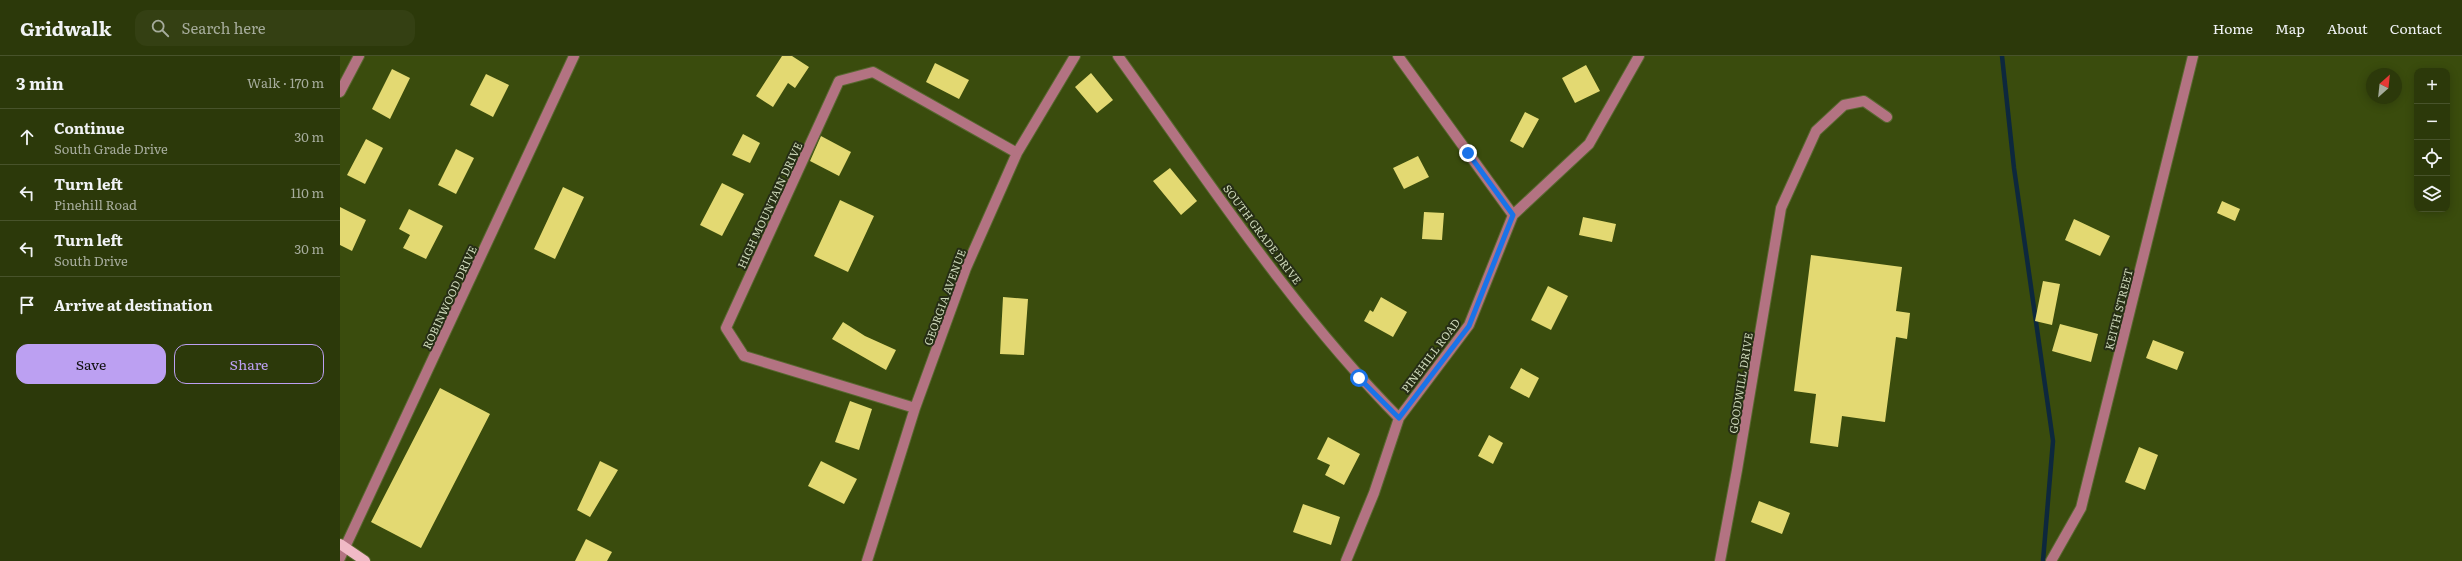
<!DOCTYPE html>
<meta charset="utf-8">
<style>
:root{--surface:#2c390a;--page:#344013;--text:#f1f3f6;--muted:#a6ac9c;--line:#48532b;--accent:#bca0f2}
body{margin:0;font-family:Literata,serif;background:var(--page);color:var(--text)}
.controls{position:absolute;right:12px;top:12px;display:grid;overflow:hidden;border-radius:8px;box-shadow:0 2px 10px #0003}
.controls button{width:36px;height:36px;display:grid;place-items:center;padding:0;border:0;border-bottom:1px solid var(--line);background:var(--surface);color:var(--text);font:20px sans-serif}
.compass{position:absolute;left:2026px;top:12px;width:36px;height:36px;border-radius:50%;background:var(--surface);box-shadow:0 2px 10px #0003;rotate:27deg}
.stop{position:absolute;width:12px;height:12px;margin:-9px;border:3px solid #1a73e8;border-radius:50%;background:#fff}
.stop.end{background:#1a73e8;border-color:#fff;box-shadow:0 1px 4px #0008}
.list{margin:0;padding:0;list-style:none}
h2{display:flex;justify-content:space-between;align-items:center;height:52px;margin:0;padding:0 16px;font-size:17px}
h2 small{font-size:13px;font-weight:400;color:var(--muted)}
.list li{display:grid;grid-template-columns:26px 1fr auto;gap:12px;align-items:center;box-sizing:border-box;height:56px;padding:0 16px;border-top:1px solid var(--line)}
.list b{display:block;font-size:15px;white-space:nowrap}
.list p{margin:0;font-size:13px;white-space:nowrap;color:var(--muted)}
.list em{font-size:13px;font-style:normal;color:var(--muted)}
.actions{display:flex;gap:8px;padding:12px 16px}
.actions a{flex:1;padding:9px 0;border:1px solid var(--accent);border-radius:12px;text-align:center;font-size:14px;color:var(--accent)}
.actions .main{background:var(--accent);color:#111}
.icon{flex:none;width:22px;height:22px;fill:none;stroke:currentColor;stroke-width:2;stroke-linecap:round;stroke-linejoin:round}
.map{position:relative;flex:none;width:2122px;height:505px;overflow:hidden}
header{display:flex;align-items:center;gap:24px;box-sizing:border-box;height:56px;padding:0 20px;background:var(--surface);border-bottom:1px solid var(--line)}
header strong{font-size:19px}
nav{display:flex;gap:22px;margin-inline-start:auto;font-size:14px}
.search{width:280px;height:36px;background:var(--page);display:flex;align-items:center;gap:10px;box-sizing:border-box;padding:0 14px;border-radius:12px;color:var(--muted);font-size:15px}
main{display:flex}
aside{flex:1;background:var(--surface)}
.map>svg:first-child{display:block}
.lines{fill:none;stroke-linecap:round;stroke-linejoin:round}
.stream{stroke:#0d283d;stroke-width:4.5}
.building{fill:#e3d972}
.minor-casing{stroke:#586830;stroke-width:12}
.major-casing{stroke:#586830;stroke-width:12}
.minor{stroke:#b37382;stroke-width:10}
.major{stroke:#f0bac6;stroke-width:10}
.route{stroke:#1a73e8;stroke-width:5}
.labels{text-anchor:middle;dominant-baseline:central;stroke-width:4;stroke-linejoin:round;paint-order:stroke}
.street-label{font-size:11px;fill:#ced9ba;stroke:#262e15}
</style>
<header>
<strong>Gridwalk</strong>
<div class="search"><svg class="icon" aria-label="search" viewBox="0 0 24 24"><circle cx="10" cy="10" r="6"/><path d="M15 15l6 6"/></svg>Search here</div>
<nav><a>Home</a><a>Map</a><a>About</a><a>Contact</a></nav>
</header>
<main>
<aside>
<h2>3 min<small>Walk · 170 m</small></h2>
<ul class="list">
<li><svg class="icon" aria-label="ahead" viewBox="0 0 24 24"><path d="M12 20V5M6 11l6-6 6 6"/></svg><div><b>Continue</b><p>South Grade Drive</p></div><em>30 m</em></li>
<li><svg class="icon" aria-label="left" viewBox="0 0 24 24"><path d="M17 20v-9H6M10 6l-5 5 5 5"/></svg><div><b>Turn left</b><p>Pinehill Road</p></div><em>110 m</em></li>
<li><svg class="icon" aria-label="left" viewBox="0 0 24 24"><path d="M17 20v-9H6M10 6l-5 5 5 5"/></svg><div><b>Turn left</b><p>South Drive</p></div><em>30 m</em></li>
<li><svg class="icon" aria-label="arrive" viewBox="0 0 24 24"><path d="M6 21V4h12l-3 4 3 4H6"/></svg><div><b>Arrive at destination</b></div></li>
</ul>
<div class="actions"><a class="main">Save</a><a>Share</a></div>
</aside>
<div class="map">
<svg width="2122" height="505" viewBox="0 0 2122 505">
<rect width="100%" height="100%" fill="#3a4c0d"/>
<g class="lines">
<!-- stream -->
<path class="stream" d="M1662,0L1674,112L1713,385L1703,505"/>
</g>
<!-- building -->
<path class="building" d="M442,0H452L469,11L455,32L448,27L433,51L416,40Z
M595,7L629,24L619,43L586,26Z
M1246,9L1260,35L1235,47L1222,22Z
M52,13L70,22L50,63L32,53Z
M751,17L773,44L757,57L735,31Z
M146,18L169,29L153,61L130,49Z
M1185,56L1199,63L1183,92L1170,85Z
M403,78L420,87L410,107L392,99Z
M481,80L511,96L499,120L470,105Z
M26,83L43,92L25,128L7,119Z
M116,93L134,102L116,138L98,129Z
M1078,100L1089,121L1064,133L1053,112Z
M830,112L857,145L841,159L813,125Z
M382,127L404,138L382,180L360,169Z
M223,131L244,141L215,203L194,193Z
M500,144L534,160L508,216L474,200Z
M1882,145L1900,153L1895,165L1877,157Z
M0,151L26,164L12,195L0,189Z
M69,153L103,170L86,203L63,192L70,179L59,173Z
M1084,156L1104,157L1102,184L1082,183Z
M1243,161L1276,168L1272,186L1239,179Z
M1734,163L1770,180L1760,200L1725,184Z
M1471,199L1562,211L1556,255L1570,257L1567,283L1556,281L1545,366L1502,360L1498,391L1470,387L1476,338L1454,335Z
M1703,225L1720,228L1712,269L1695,265Z
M1208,230L1228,240L1211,274L1191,264Z
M663,241L688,243L684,299L660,298Z
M1041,241L1067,256L1053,281L1024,265L1030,254L1033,256Z
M503,266L525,280L556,294L546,314L492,283Z
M1720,268L1758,278L1751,306L1712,295Z
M1813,284L1844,296L1837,314L1806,302Z
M1181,312L1199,322L1189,342L1170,332Z
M100,332L150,358L81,492L31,466Z
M510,345L532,353L519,394L495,386Z
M1149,379L1163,387L1153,408L1138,400Z
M988,381L1020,398L1004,429L985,419L990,409L977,403Z
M1799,391L1818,399L1805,434L1785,426Z
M260,405L278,414L250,461L237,454Z
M481,405L517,423L504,448L468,430Z
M1419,445L1450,457L1442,478L1411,466Z
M963,448L1000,461L991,489L953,476Z
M246,483L272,496L267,505H235Z"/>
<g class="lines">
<!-- minor casing -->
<g class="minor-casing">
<path id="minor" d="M778,0C866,122 953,255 1059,362
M1058,0L1173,159
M0,36L19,0
M575,352L404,300L386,272L499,25L533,16L677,97
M0,502L234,0
M527,505L575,352L626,212L677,97L735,0
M1006,505L1034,437L1059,362L1129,269L1173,159L1249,88L1299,0
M1380,505L1397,414L1441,152L1476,75L1504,49L1524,45L1547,61
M1711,505L1741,452L1853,0"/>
</g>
<!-- major casing -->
<g class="major-casing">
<path id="major" d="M0,488L25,505"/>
</g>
<!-- minor -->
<use href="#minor" class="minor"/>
<!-- major -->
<use href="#major" class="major"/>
</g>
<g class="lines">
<!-- route -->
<path class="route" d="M1019,322L1059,362L1129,270L1173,159L1128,97"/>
</g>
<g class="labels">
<!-- street labels -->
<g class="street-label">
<text transform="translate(429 149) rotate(-65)">HIGH MOUNTAIN DRIVE</text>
<text transform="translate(923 178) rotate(53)">SOUTH GRADE DRIVE</text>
<text transform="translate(109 241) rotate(-65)">ROBINWOOD DRIVE</text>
<text transform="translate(604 241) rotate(-70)">GEORGIA AVENUE</text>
<text transform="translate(1778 253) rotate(-76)">KEITH STREET</text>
<text transform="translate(1090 299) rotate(-53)">PINEHILL ROAD</text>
<text transform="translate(1400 327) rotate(-81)">GOODWILL DRIVE</text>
</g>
</g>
</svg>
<div class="controls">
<button>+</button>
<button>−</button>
<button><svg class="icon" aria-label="locate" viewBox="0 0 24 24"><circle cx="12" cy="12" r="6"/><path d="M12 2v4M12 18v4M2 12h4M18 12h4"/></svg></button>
<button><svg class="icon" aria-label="layers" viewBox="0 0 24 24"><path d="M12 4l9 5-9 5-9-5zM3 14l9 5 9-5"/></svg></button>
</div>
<svg class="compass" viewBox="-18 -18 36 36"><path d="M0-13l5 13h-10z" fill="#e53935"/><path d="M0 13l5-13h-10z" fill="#a6ac9c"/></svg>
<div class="stop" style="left:1019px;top:322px"></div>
<div class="stop end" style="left:1128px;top:97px"></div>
</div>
</main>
